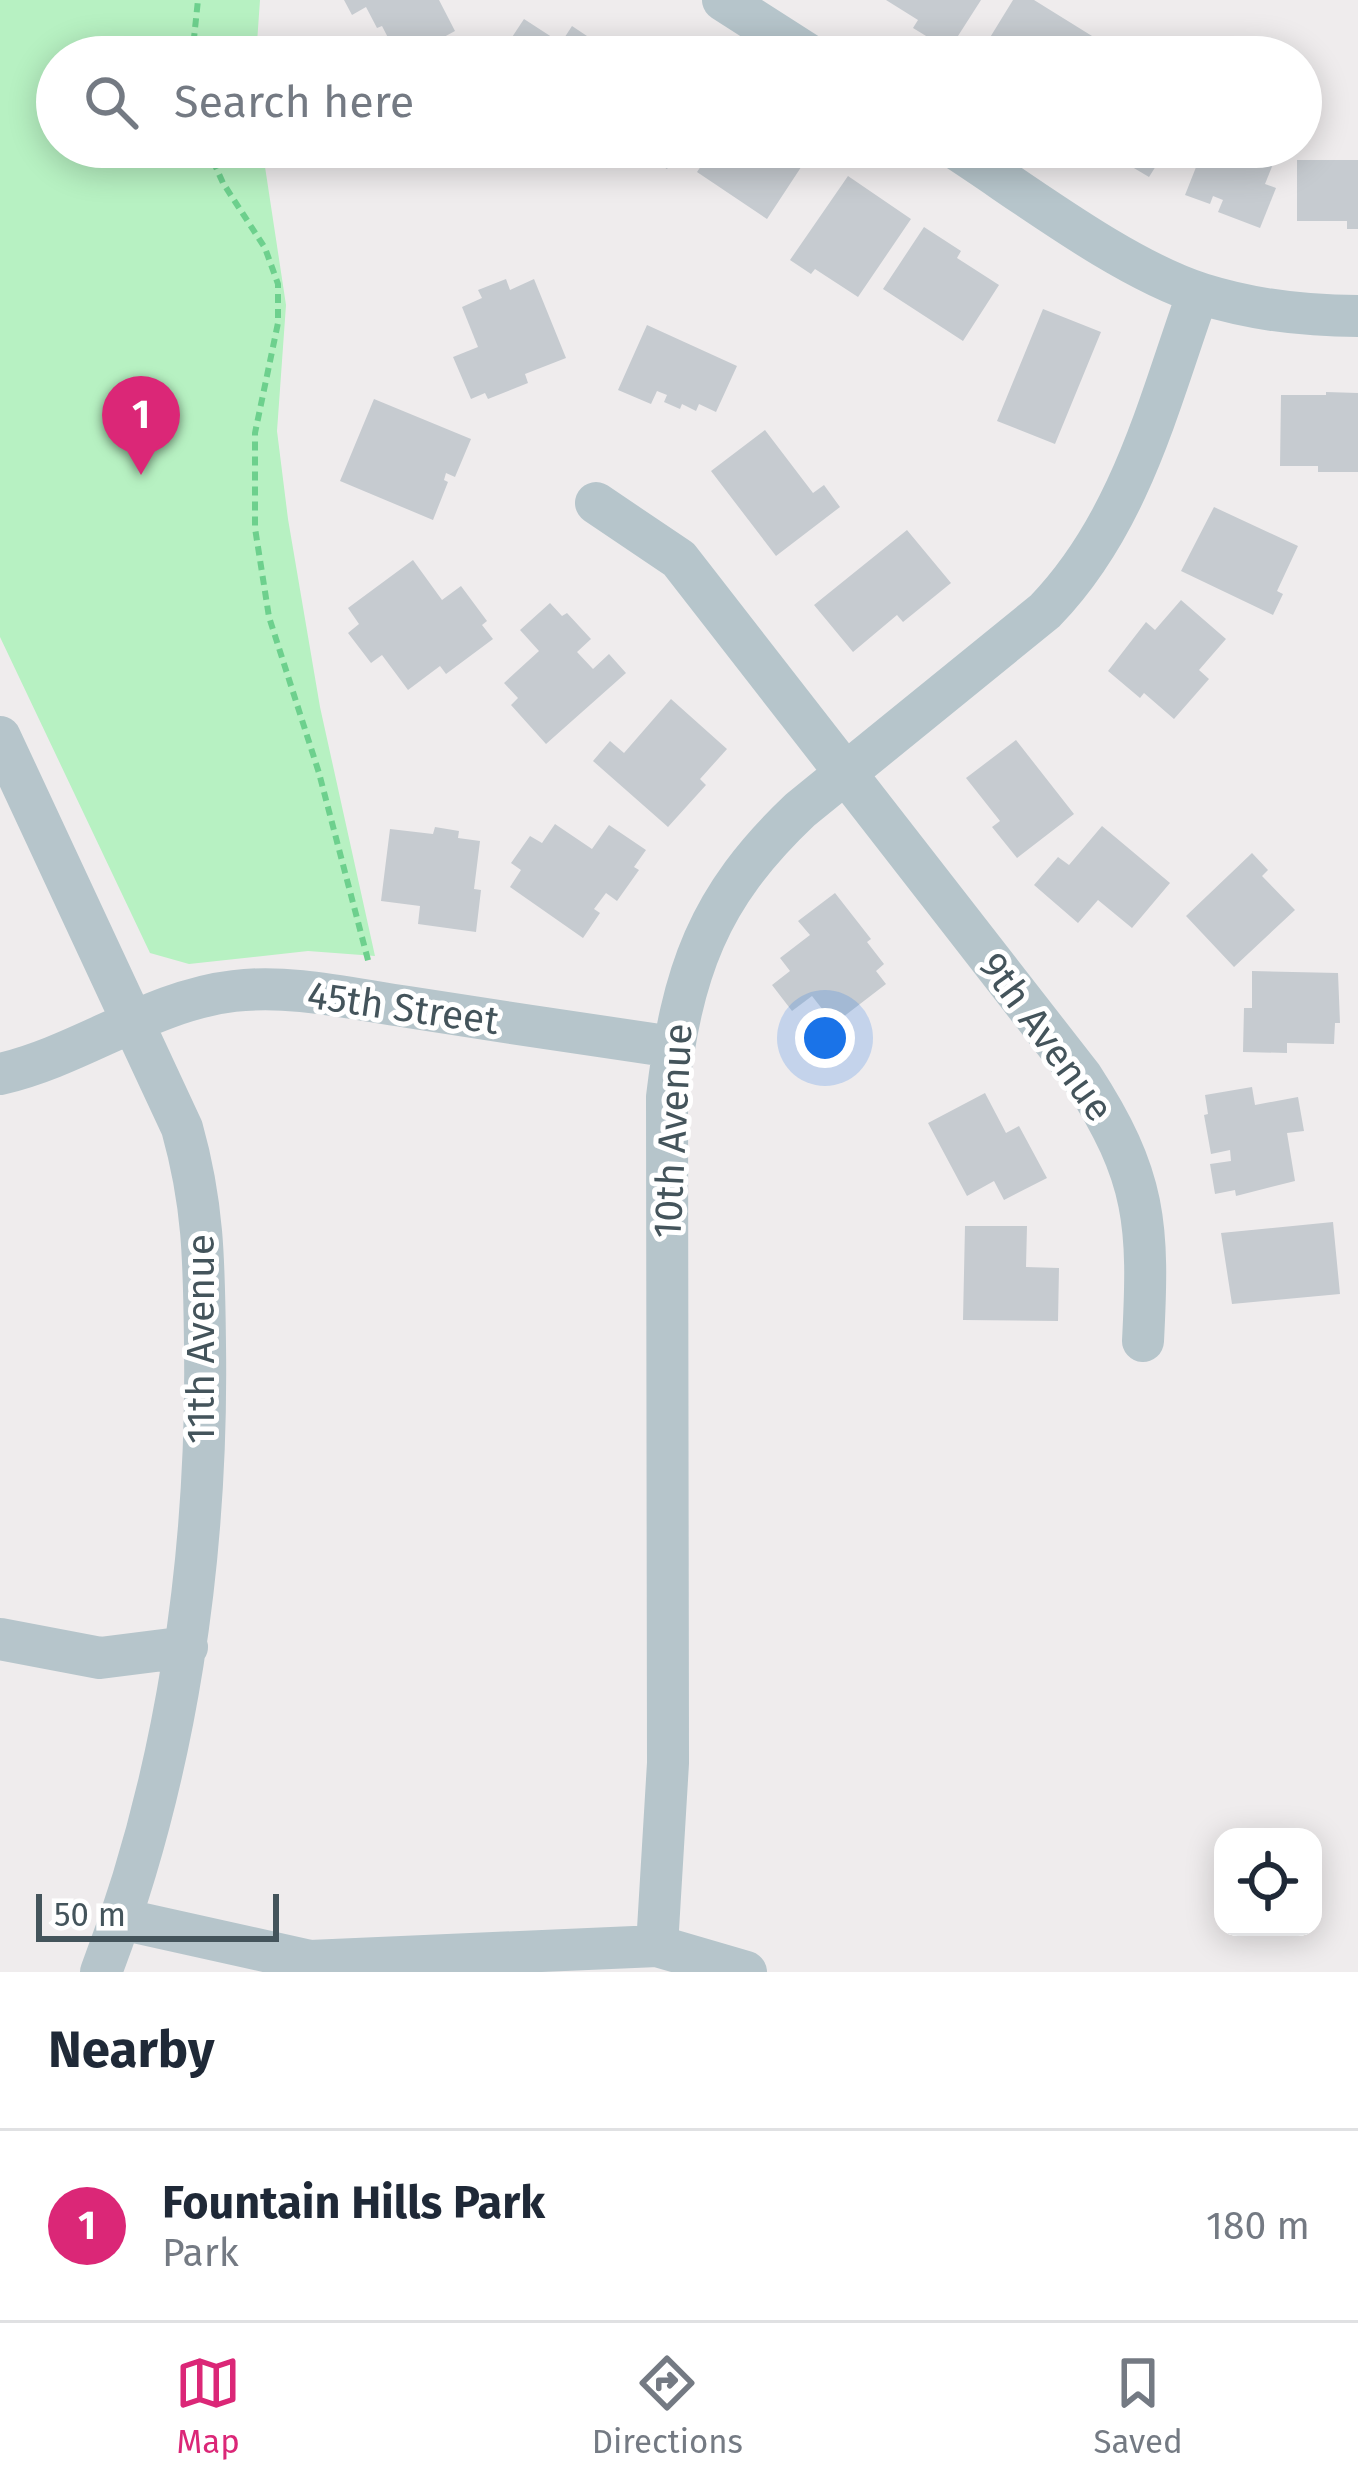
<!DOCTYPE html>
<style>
:root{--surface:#fff;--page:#f2f2f3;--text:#1f2937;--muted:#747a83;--line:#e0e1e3;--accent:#db2777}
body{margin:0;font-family:"Fira Sans",sans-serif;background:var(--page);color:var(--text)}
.controls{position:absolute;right:36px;bottom:36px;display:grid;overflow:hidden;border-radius:24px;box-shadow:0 6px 30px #0003}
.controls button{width:108px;height:108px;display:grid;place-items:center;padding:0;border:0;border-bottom:3px solid var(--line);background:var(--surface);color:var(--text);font:60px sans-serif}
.scale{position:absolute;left:36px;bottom:30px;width:243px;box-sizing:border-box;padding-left:12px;border:6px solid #44545b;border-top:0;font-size:33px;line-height:42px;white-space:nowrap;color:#44545b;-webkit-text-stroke:9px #fff;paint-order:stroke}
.you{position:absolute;left:825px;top:1038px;width:42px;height:42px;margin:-30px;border:9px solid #fff;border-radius:50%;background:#1a73e8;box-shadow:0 0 0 18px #1a73e833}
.badge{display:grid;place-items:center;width:78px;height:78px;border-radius:50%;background:var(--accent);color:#fff;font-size:39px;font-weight:700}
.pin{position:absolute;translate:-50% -99px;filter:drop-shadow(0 3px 6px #0008)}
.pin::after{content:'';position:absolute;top:63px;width:42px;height:36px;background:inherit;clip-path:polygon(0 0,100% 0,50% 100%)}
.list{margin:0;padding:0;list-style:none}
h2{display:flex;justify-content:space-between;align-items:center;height:156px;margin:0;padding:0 48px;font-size:51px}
h2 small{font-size:39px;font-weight:400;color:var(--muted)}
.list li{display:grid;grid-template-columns:78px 1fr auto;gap:36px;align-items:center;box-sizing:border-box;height:192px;padding:0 48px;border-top:3px solid var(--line)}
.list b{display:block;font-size:45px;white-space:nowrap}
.list p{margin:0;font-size:39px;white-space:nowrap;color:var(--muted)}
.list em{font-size:39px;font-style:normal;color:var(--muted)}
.icon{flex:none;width:66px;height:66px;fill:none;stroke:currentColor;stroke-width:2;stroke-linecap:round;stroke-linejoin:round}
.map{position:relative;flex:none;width:1358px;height:1972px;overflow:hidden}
.search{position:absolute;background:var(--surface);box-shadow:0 6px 30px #0003;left:36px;right:36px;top:36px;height:132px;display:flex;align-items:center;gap:30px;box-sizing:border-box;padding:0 42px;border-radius:66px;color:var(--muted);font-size:45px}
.sheet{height:348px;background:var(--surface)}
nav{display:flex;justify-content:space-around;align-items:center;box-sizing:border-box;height:168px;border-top:3px solid var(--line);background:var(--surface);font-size:33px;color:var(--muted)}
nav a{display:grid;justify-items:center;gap:6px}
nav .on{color:var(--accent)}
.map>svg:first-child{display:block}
.park{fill:#b7f1c2}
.building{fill:#c6cbd0}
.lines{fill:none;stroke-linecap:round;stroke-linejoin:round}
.path{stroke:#6dd08d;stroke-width:6;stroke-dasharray:9 6;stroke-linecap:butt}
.minor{stroke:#b6c5cb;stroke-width:42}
.labels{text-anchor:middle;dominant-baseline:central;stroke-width:10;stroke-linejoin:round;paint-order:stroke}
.street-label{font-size:39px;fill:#44545b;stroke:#fff}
</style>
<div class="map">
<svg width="1358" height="1972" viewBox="0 0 1358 1972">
<rect width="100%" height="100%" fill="#efeced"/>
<!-- park -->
<path class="park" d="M0,0H260L256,57H57V147H262L286,305L277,431L288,519L320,707L375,956L308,951L189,964L150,953L0,637Z"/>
<!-- building -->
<path class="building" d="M344,0H439L455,31L407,57H398L382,26L377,28L366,7L352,15Z
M886,0H981L949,50L913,28L918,20Z
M1013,0H1034L1092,36L1079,57H978Z
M524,19L561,43L572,26L608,50L604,57H499Z
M633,147H681L667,169Z
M714,147H802L811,152L767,219L697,172Z
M1116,147H1168L1149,177L1112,155Z
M1204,147L1279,149L1265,184L1276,188L1260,228L1218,212L1223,200L1213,196L1210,204L1185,195Z
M1297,160H1358V229H1347V221H1297Z
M848,176L911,219L858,297L815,269L811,274L790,260Z
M924,227L961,251L957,258L999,285L963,341L883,289Z
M506,279L510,290L534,279L566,358L525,374L528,383L488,399L485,393L471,399L453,357L478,347L462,307L482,298L478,290Z
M1043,309L1101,332L1055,444L997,421Z
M647,325L737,366L716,412L699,404L696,411L682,404L680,409L664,402L667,395L657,391L651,404L618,390Z
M1326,392L1358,393V472H1318V466H1280L1281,395H1326Z
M374,399L471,439L455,477L446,473L444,480L448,482L433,520L340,481Z
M765,430L813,493L824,485L840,507L776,556L711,471Z
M1214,507L1298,546L1277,591L1283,594L1273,615L1181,571Z
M907,530L951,583L903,622L897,615L853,652L814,605Z
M413,560L442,600L461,586L487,621L482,625L493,639L446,674L440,666L408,690L382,655L371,663L348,633L359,624L348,608Z
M1181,600L1226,639L1199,670L1209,679L1174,719L1144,693L1140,698L1108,671L1146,622L1155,630Z
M550,603L562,616L567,613L591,639L577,652L593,669L609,654L626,673L546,744L511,705L518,698L504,683L539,651L520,630Z
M671,699L727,749L700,779L706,785L668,827L593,761L610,741L624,753Z
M1016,740L1074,814L1017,858L992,827L1000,821L966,778Z
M555,824L592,849L609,825L646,850L634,867L639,870L617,901L606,893L594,909L600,913L583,938L510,887L521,870L511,863L530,836L542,843Z
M1102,826L1170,883L1132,928L1098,900L1078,923L1034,885L1058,857L1069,865Z
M435,827L459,831L458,838L480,841L474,889L481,890L476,932L418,924L420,906L381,901L390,829L433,834Z
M1252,853L1268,870L1262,876L1295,910L1234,967L1186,916Z
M835,893L871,939L867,942L884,964L876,971L886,984L834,1024L812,996L792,1011L772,985L790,971L780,958L810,935L798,921Z
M1252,971L1338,973L1340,1023H1335L1334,1044L1287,1043V1053L1243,1052L1244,1008H1252Z
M1252,1087L1255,1105L1298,1097L1304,1131L1287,1133L1295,1181L1236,1196L1235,1190L1215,1194L1210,1164L1231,1161L1230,1150L1211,1154L1204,1115L1208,1114L1205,1095Z
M985,1093L1006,1133L1019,1126L1047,1178L1004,1200L994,1181L967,1196L928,1123Z
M1333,1222L1340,1294L1232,1304L1221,1233Z
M965,1226H1027L1026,1267L1059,1268L1058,1321L963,1320Z"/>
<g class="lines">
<!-- path -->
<path class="path" d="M192,57L198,0
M207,147L223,183L265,248L278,284V323L255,433V528L269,617L319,773L369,964"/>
<!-- minor -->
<path class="minor" d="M723,0L812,57
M953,147C1024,193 1123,269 1202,294C1253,310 1304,316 1358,316
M596,503L679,559L1082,1077C1147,1177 1149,1225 1143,1341
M0,737L182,1128C204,1206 204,1264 205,1345C208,1556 177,1774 101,1972
M0,1074C80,1056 152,1000 234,991C291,984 352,999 408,1007C496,1021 585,1034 673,1047
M0,1639L100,1658L187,1647
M121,1919L310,1961L657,1946L746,1972
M657,1946L668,1763L667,1097C682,972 707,898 800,810L1045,611C1130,523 1158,405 1198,293"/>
</g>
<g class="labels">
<!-- street labels -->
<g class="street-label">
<text transform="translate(403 1008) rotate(8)">45th Street</text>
<text transform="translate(1046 1037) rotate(54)">9th Avenue</text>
<text transform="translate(673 1131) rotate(-87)">10th Avenue</text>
<text transform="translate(201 1339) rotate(-90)">11th Avenue</text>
</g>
</g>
</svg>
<div class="controls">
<button><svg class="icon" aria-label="locate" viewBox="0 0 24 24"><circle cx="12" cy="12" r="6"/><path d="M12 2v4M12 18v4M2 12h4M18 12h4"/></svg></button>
</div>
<div class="scale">50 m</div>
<div class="you"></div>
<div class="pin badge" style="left:141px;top:475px">1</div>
<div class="search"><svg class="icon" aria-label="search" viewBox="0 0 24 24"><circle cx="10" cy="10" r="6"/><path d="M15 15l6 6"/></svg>Search here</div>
</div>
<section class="sheet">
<h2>Nearby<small></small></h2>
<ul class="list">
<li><span class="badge">1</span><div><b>Fountain Hills Park</b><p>Park</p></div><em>180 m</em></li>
</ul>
</section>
<nav>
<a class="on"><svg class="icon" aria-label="map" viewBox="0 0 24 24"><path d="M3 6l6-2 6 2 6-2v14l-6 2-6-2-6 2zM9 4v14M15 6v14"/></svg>Map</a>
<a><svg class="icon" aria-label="directions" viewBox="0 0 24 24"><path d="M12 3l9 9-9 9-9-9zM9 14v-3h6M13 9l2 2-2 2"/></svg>Directions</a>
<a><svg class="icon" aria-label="saved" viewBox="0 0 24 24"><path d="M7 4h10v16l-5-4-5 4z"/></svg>Saved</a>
</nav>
